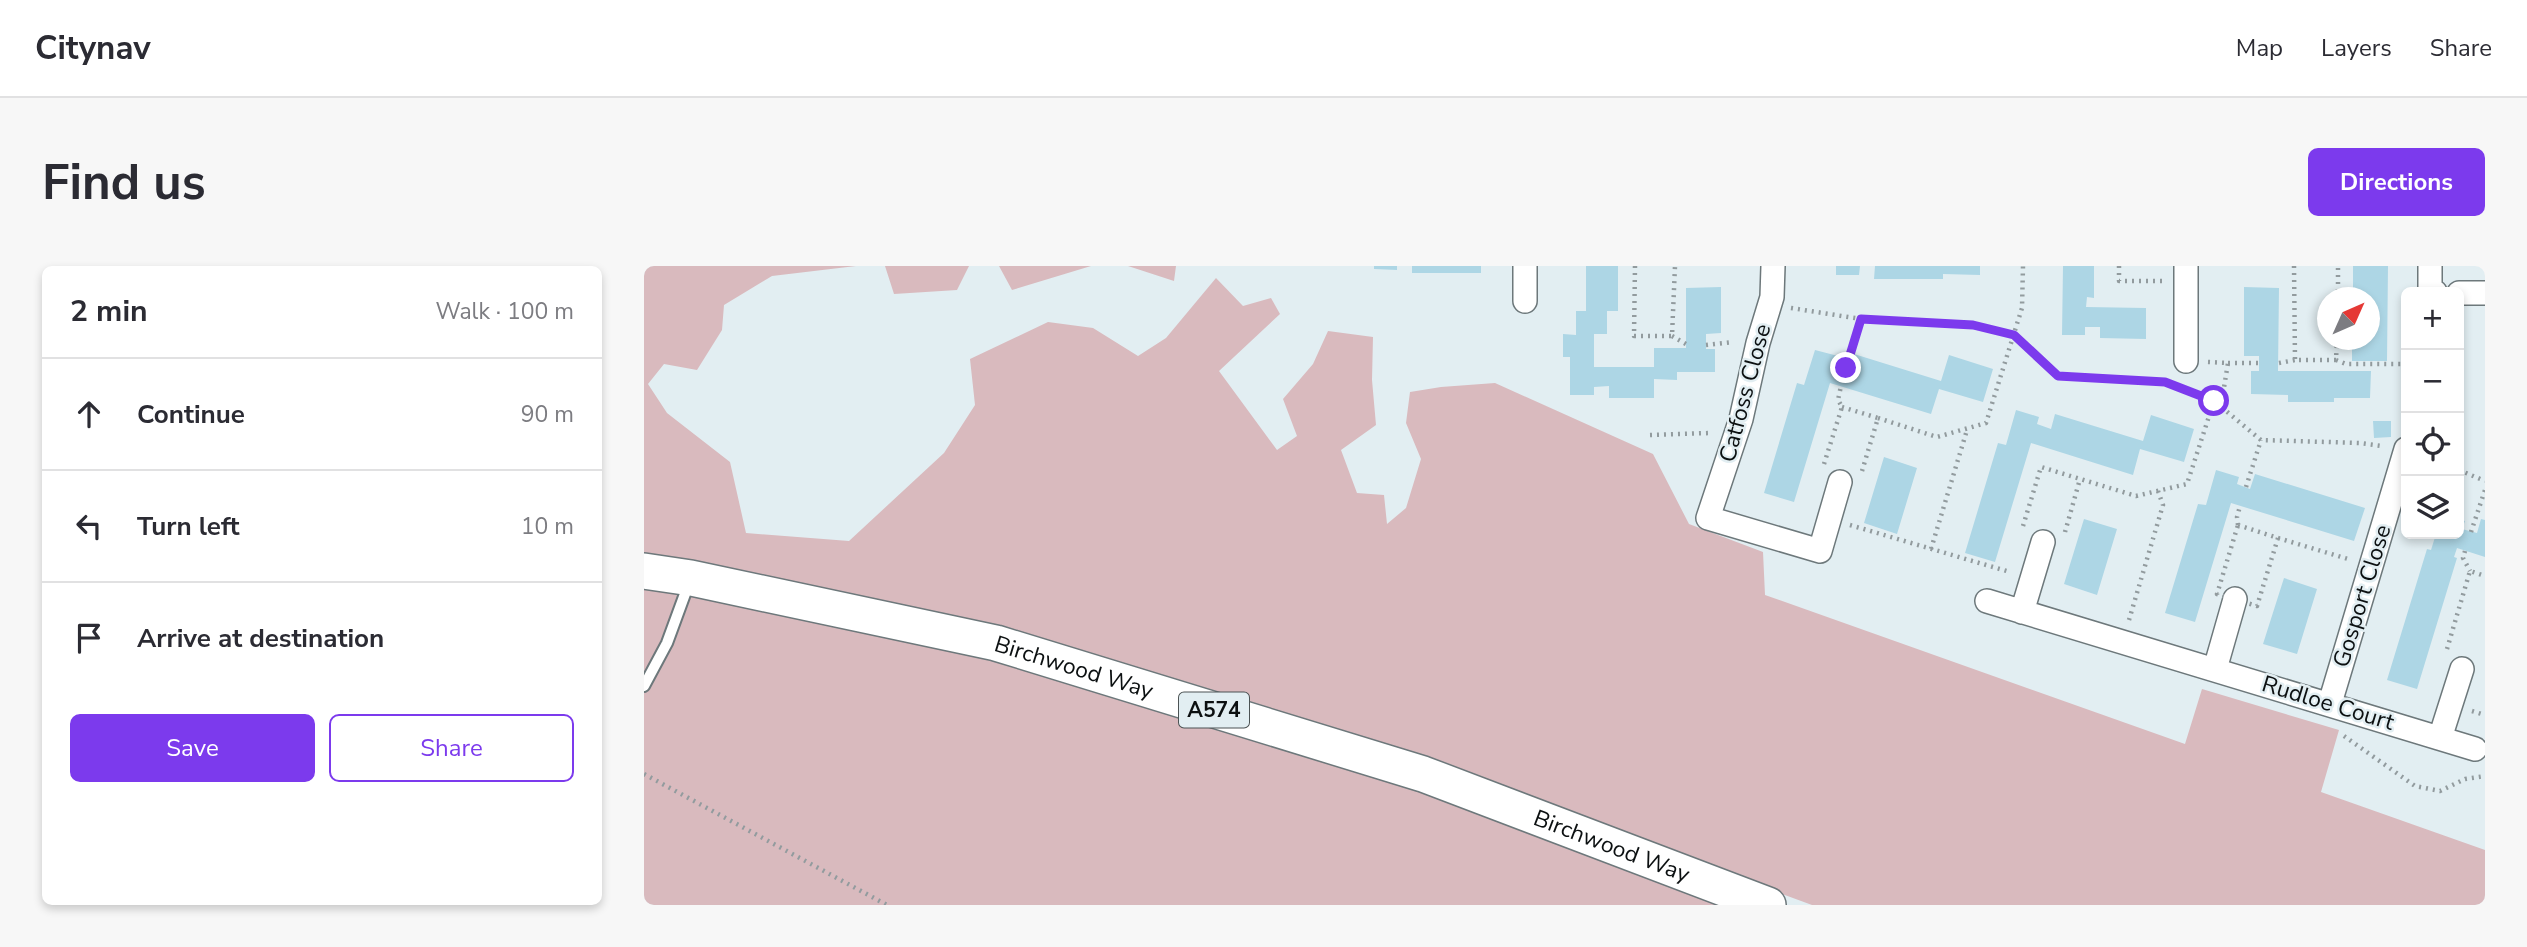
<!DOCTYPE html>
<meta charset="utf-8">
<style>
:root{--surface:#fff;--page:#f7f7f7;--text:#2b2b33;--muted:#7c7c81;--line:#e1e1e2;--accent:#7c3aed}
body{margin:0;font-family:"Nunito Sans",sans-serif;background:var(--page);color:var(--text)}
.controls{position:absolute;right:21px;top:21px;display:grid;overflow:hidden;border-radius:10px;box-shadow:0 4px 10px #0003}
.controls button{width:63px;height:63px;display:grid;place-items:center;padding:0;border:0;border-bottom:2px solid var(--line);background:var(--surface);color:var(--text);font:35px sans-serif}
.compass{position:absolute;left:1673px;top:21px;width:63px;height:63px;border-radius:50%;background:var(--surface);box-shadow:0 4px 10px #0003;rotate:45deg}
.stop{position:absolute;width:21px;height:21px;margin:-16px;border:5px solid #7c3aed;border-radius:50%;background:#fff}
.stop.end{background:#7c3aed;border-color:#fff;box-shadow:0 2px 7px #0008}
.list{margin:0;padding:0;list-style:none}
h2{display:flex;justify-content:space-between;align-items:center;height:91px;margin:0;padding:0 28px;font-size:30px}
h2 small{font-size:23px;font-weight:400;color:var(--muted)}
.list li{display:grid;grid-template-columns:46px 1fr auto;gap:21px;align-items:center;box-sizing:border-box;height:112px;padding:0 28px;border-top:2px solid var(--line)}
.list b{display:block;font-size:26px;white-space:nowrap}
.list em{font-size:23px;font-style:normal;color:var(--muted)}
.actions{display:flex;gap:14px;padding:21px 28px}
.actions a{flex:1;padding:16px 0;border:2px solid var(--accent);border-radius:10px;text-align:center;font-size:24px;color:var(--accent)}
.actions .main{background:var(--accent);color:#fff}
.icon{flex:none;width:38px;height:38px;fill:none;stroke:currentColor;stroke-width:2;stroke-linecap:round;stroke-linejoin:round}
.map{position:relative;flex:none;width:1841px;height:639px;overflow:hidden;border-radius:10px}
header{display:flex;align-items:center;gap:42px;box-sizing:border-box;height:98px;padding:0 35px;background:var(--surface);border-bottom:2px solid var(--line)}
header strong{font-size:33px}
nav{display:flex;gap:38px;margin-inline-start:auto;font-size:24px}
.intro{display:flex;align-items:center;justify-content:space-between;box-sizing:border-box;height:168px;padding:0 42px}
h1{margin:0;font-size:49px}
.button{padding:18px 32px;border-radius:10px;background:var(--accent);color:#fff;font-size:24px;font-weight:700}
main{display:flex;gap:42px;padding:0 42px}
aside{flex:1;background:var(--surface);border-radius:10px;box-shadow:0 4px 10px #0003}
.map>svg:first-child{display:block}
.green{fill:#d9babe}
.building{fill:#add6e5}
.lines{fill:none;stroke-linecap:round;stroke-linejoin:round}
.lane-casing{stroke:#6d787b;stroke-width:14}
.street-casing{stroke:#6d787b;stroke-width:26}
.primary-casing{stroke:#6d787b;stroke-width:38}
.path{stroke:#929b9e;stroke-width:4.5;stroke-dasharray:2 5;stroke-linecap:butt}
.lane{stroke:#fff;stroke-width:10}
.street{stroke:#fff;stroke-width:23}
.primary{stroke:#fff;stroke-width:35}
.route{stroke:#7c3aed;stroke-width:9}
.labels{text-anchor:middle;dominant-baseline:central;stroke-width:5;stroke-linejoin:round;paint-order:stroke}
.shield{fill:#e2eef2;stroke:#4c5354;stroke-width:2}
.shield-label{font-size:21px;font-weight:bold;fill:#0c1011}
.street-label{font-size:23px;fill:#0c1011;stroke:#e2eef2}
</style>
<header>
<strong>Citynav</strong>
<nav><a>Map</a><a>Layers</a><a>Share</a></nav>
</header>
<div class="intro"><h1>Find us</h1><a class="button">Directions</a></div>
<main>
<aside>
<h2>2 min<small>Walk · 100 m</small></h2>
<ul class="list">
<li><svg class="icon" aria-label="ahead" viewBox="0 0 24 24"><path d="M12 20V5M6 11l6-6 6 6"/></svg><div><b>Continue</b></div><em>90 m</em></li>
<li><svg class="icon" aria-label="left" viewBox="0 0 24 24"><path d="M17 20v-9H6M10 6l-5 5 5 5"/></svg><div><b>Turn left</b></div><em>10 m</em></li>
<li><svg class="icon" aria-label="arrive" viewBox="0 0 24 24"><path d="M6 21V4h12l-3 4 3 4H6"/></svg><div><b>Arrive at destination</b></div></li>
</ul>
<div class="actions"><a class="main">Save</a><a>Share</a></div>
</aside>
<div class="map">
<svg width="1841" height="639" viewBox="0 0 1841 639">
<rect width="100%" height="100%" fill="#e2eef2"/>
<!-- green -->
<path class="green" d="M0,0H212L128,10L80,39L78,64L53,104L20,98L4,118L23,147L86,196L102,267L205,275L300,187L331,139L326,93L404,56L449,62L494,90L522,72L572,12L599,40L627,32L636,48L575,105L633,184L653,170L639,133L669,98L684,65L729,71L728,114L732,159L697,184L713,227L740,229L743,258L762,242L777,193L762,157L766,126L797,121L851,117L1009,188L1045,258L1119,286L1121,329L1541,478L1558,423L1695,464L1677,526L1841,584V639H1168L673,458L435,384L267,343L0,291Z
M241,0H325L313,24L250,28Z
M355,0H447L368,24Z
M484,0H532L530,15Z
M0,319L281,375L541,449L809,534L1078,639H0Z"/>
<!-- building -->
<path class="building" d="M730,0H753V4L730,3Z
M768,0H837V7H768Z
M942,0H974V45H963V68H950V101H1010V82H1042V22L1077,21V67L1062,68V83H1071V106H1033V114L1010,113V132H965V120L950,121V129H926V91H919V68L932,69V45H942Z
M1192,0H1216L1215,9H1192Z
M1231,0H1336V9L1299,8V13H1230Z
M1419,0H1450V32L1443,31L1442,41L1502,42V73L1456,72V61H1441V69H1418Z
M1709,0H1744L1743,95H1708V74H1726V32H1709Z
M1600,21L1635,22L1634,105H1727L1726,132H1690V136H1644V129L1607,128V105H1615V90H1600Z
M1171,84L1194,90L1191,98L1205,103L1210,88L1297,115L1305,89L1349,103L1339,136L1295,123L1287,148L1186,117L1150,236L1120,227L1153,117L1160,119Z
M1372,144L1395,151L1393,158L1407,163L1411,148L1499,175L1507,149L1550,163L1540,196L1496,183L1489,209L1387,177L1351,296L1321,287L1354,177L1362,179Z
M1729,155H1747V171L1730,172Z
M1240,191L1273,202L1253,268L1220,257Z
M1572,204L1595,211L1593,218L1606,223L1611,208L1721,242L1710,275L1587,237L1551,356L1521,347L1554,238L1562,239Z
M1440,253L1473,263L1453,329L1420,318Z
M1815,253L1821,255L1818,263L1833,267L1837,253L1841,254V291L1813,282L1810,291L1813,292L1773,423L1743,414L1783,283L1787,284L1792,268H1815Z
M1640,312L1673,323L1653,388L1619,378Z"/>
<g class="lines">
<!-- lane casing -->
<g class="lane-casing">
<path id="lane" d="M0,420L23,377L45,317"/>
</g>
<!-- street casing -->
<g class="street-casing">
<path id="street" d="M881,0V35
M1129,0L1128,31L1114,77L1097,153L1064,252L1176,285L1196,216
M1786,0V26H1791
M1815,27H1841
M1542,95V0
M1343,335L1831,483
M1378,346L1399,276
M1571,403L1591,333
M1686,437L1762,183
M1796,472L1818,403"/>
</g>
<!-- primary casing -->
<g class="primary-casing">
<g id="primary">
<path id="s1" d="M0,305L47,312L352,377L779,508L1124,639"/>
</g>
</g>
<!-- path -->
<path class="path" d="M991,0L990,70H1028L1031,0
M1475,0V15H1519
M1650,0L1651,94H1692L1693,74
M1694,32V0
M1147,42L1217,53L1329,59L1370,69L1414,110L1521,116L1570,135L1617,174L1716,177L1738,180
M1028,70L1042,78
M1062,79L1089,76
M1692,94L1702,98H1762
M1564,96L1584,97L1577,140
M1584,97H1615
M1635,97L1651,94
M1202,101L1217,53
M1198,141L1234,152L1218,205
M1234,152L1293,171L1342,157L1378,42L1379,0
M1006,169L1066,167
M1180,198L1198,141L1194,134L1197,120
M1815,204L1841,215
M1602,221L1617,174
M1206,259L1366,306
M1594,259L1634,272L1613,340L1573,328Z
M1594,259L1593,251L1596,240
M1379,260L1397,201L1492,230L1543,218L1570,135
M1421,266L1436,213
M1827,266L1841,224
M1634,272L1704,293
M1287,283L1323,164
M1821,285L1819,292L1826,305
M1485,354L1519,239L1514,225
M1803,383L1826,305L1841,310
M1828,445L1841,449
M1700,470L1771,520L1796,525L1821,513L1841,510
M0,508L243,639"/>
<!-- lane -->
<use href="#lane" class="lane"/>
<!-- street -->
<use href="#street" class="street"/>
<!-- primary -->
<use href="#primary" class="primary"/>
</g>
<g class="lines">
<!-- route -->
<path class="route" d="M1202,102L1217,53L1329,59L1370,69L1414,110L1521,116L1570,135"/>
</g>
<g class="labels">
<!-- shield labels -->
<rect class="shield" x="535" y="426.5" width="70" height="35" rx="5"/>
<g class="shield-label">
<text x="570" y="444">A574</text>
</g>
<!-- street labels -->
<g class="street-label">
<text transform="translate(1101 127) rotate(-75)">Catfoss Close</text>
<text transform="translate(1718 330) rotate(-73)">Gosport Close</text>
<text stroke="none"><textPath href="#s1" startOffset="441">Birchwood Way</textPath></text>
<text transform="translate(1684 437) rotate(17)">Rudloe Court</text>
<text stroke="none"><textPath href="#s1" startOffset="1008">Birchwood Way</textPath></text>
</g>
</g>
</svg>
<div class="controls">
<button>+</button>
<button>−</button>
<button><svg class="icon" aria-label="locate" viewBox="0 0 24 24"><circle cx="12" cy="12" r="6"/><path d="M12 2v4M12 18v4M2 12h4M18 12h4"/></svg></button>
<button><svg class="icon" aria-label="layers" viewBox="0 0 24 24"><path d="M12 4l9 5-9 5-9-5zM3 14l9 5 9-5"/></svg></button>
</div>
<svg class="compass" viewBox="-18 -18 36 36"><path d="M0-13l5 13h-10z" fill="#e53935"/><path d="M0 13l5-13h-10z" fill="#7c7c81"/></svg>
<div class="stop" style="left:1570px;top:135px"></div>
<div class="stop end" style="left:1202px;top:102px"></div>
</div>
</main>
